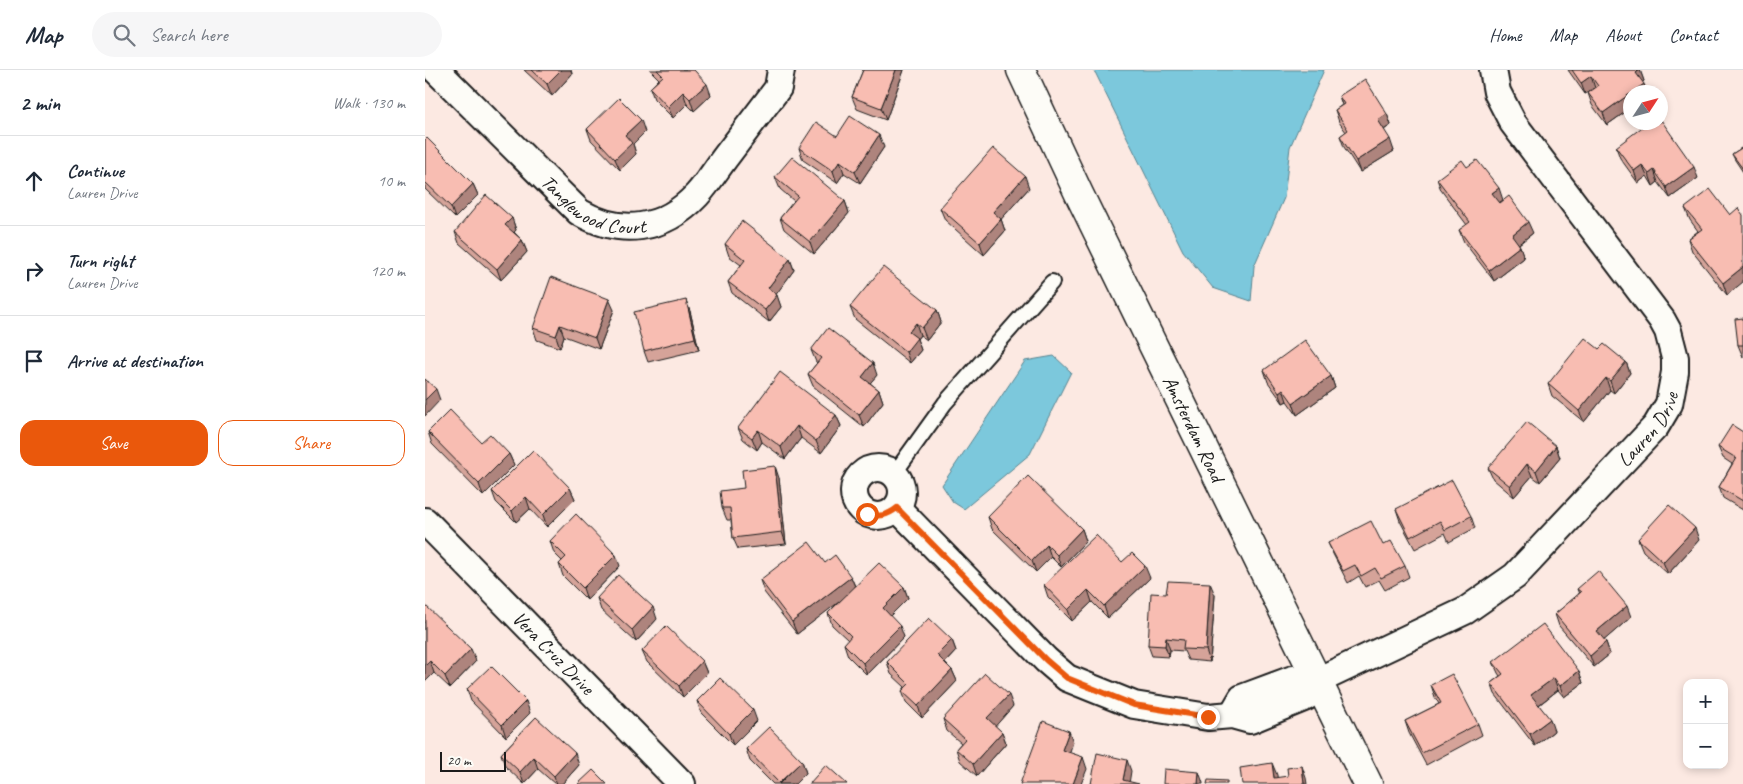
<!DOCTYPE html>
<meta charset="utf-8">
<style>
:root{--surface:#fff;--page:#f6f6f7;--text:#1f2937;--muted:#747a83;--line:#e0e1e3;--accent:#ea580c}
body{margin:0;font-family:Caveat,sans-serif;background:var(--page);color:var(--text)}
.controls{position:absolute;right:15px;bottom:15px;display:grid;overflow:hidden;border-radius:10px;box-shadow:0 2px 8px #0003}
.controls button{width:45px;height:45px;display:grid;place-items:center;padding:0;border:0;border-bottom:1px solid var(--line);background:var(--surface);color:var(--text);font:25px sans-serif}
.compass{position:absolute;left:1198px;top:15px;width:45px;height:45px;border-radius:50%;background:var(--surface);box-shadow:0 2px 8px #0003;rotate:54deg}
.scale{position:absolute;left:15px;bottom:12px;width:66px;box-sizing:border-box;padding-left:5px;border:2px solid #1c1c1c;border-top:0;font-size:14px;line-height:18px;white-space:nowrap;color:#1c1c1c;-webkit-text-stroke:4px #fdfcf7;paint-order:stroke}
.stop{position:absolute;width:15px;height:15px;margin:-11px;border:4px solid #ea580c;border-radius:50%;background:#fff}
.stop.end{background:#ea580c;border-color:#fff;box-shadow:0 1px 5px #0008}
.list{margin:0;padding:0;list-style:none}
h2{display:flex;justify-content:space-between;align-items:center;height:65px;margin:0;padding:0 20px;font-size:21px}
h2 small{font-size:16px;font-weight:400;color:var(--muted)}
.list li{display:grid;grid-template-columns:32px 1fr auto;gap:15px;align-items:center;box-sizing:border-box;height:90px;padding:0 20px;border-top:1px solid var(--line)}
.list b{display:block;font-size:19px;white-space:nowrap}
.list p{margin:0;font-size:16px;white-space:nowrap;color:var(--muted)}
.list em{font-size:16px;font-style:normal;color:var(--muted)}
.actions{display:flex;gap:10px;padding:15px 20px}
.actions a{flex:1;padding:11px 0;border:1px solid var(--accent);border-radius:15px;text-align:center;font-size:18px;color:var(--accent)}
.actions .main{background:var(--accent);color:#fff}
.icon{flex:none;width:28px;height:28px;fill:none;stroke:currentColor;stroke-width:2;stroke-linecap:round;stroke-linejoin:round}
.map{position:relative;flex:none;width:1318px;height:714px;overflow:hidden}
header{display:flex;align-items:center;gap:30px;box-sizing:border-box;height:70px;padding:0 25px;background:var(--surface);border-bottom:1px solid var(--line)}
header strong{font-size:24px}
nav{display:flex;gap:28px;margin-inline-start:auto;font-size:18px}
.search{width:350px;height:45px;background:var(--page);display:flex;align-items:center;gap:12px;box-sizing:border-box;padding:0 18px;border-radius:28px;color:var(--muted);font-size:19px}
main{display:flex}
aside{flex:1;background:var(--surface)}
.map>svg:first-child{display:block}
.water{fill:#7cc8dc;stroke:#56838f}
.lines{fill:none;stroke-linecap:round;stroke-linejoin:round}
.lane-casing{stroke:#1c1c1c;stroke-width:18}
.street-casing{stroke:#1c1c1c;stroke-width:30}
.secondary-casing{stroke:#1c1c1c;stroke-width:31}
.lane{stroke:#fdfcf7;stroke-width:14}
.street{stroke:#fdfcf7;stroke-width:26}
.secondary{stroke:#fdfcf7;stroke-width:28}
.wall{fill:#d5a399;stroke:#1c1c1c}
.shaded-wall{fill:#ae847d;stroke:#1c1c1c}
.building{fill:#f8bdb2;stroke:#1c1c1c}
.route{stroke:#ea580c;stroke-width:6}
.labels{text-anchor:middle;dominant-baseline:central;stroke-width:4;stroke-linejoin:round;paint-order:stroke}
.street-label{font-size:20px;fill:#1c1c1c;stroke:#fdfcf7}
</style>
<header>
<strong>Map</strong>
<div class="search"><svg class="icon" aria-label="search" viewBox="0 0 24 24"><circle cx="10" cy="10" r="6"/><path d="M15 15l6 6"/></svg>Search here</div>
<nav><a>Home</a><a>Map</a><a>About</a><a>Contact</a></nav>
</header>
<main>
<aside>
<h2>2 min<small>Walk · 130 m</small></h2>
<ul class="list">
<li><svg class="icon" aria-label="ahead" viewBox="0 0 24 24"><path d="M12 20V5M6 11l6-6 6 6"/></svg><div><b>Continue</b><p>Lauren Drive</p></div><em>10 m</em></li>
<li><svg class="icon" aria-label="right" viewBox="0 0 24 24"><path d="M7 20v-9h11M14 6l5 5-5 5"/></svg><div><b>Turn right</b><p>Lauren Drive</p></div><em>120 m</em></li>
<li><svg class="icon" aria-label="arrive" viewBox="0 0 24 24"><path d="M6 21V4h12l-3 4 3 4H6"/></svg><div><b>Arrive at destination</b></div></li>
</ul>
<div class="actions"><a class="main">Save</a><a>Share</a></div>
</aside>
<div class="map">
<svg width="1318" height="714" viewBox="0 0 1318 714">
<rect width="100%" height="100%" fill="#fce9e2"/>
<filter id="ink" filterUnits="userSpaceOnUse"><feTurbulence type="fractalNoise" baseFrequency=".02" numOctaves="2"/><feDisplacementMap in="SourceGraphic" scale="10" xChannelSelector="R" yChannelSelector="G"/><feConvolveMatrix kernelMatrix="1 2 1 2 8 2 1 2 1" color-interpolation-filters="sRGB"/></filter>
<g filter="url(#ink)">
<!-- water -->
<path class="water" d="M669,0H899L865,77L859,128L829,196L826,231L788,218L758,181Z
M629,286L646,302L605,384L539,439L528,432L517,415L600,291Z"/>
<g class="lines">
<!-- lane casing -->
<g class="lane-casing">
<path id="lane" d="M469,404L520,333L627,212"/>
</g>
<!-- street casing -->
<g class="street-casing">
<g id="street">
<path id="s1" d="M11,0L154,142C196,166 238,161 272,125C283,113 292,98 302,85C319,63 336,40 353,18L356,0"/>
<circle cx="453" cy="422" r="24"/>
<path id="s2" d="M472,438L621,590L642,608L709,635L783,647L807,645L825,650L881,627L892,611L1040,541L1090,506L1231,356L1244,334L1250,302V288L1243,261L1237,250L1088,53L1072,22L1068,0"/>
<path id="s3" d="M0,451L257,714"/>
<path d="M807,645L817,628L868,609L892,611"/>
</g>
</g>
<!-- secondary casing -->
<g class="secondary-casing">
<g id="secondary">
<path id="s4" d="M596,0L654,124L943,714"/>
</g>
</g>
<!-- lane -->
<use href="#lane" class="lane"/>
<!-- street -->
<use href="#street" class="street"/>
<!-- secondary -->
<use href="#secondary" class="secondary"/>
</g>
<!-- wall -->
<path class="wall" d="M99,0H146L147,4L127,26Z
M225,0H269L286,25L269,41L262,34L248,48L229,29L225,18L234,9Z
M438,0H479L461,50L432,39L427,27Z
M1143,0H1215L1219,11L1206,22V38L1182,55L1167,35L1163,23L1170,18L1160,24Z
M914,26L962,44L966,55L959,60L969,81L935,102L919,77L915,66L921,62L914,52L910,40L917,35Z
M162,59L220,62L208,74L211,84L195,100L166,70Z
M412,66L459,77L435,113L419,103L412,113L378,90L374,78Z
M0,70L48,114L53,125L30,148L0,119Z
M1191,77L1273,108L1245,128L1233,112L1228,116L1222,106L1213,113L1195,88Z
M1318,77V102L1310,90L1307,84Z
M1042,97L1078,130L1074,133L1108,163L1094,174L1099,188L1069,211L1039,172L1034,160L1042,155L1016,120L1012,109Z
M350,107L420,131L424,143L389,184L359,159L355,148L369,131L355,119Z
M604,118L576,149L580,161L559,185L520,150L515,138Z
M1260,138L1305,145L1302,225L1267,181L1263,169L1273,161L1265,150Z
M87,148L91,160L89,162L97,170L102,182L76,210L34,173L30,162Z
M300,174L365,189L369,200L351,224L356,237L344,252L307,223L303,212L316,195L304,186Z
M425,237L512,240L516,252L502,270L495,265L492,269L496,280L485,293L430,249Z
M189,240L174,279L139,266L135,278L112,270L108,258Z
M265,241L274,280L223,292L219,281Z
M1318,248V287L1313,275Z
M1174,279L1201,292L1205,303L1189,323L1185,320L1159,352L1127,326L1123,314Z
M386,280L452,305L445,313L454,320L458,332L439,357L388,316L383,304L392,293L391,292Z
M839,300L906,306L910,318L872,345L862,331L858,333L843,312Z
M411,345L416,356L396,383L376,368L360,389L337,372L332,380L318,369L313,358Z
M3,362L56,372L84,384L89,395L58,426L7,374Z
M1318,362V440L1298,428L1294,417L1307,394L1298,388L1293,377Z
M1131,376L1135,388L1115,412L1107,406L1089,427L1068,409L1063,398Z
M354,408L361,474L313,479L308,468L306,450H302L297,438L319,418Z
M145,418L150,429L122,457L105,439L91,452L71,432L67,421Z
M971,439L1046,446L1050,458L1024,472L1020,463L990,479L975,451Z
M563,447L657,459L661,471L636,497L626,487L611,502L567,459Z
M1213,469L1274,470L1243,504L1218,481Z
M125,471L195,496L162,530L138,506L134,494L137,491L129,483Z
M903,473L958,475L980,496L984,507L960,520L954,510L940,517L934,506L923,513L908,484Z
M697,492L725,508L683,548L667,532L647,551L623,527L619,515Z
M400,493L426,507L430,516L479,517L483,528L465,546L479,567L442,605L423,586L419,574L423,570L407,555L403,543L418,528L372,564L339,522L335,510Z
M1152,519L1206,547L1179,570L1181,572L1185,584L1169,597L1134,556L1130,544L1154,524Z
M741,524L790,525L785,592L763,590L759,581L745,580L744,587L727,586L723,575Z
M172,528L232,549L211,572L176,540Z
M0,536L51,591L25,618L9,603L0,612Z
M527,570L531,581L520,593L527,600L532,611L497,648L481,632L477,621L480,617L466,604L462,592Z
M217,581L277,591L282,603L258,627L222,592Z
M1068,592L1154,601L1158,613L1139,627L1133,620L1114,635L1129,661L1110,676L1070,624L1066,613L1075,606L1073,603Z
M1006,615L1053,654L1057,665L1001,695L984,663L980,651L1014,634L1010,627Z
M42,619L105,643L81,667L46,631Z
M272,631L332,651L308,675L276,643Z
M588,636L570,656L577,662L581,673L552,706L535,691L531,679L536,673L522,661L518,649Z
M111,647L154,695L137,714H130L113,699L99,714L80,696L76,684Z
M321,679L377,691L381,703L370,714H348L325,691Z"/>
<!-- shaded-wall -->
<path class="shaded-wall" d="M136,0H146L147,4L127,26L122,14Z
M471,0H479L461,50L456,38Z
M1215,0L1219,11L1215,14L1211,3Z
M1166,6L1170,18L1160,24L1156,13Z
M282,14L286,25L269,41L265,29Z
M1219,14L1222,22H1206Z
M258,22L262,34L248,48L243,37Z
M1206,23V38L1182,55L1178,43Z
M962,44L966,55L957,61L953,50Z
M216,50L220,62L208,74L211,84L195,100L190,89L200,65Z
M454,65L459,77L435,113L430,102Z
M965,69L969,81L935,102L931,91Z
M415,91L419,103L412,113L408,101Z
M1217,95L1222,106L1213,113L1209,101Z
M1269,97L1273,108L1245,128L1241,117Z
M1229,100L1233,112L1228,116L1224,104Z
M600,106L604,118L572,154L568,142Z
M48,114L53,125L30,148L26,137Z
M1074,118L1078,130L1071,135L1067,123Z
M420,131L424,143L389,184L385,172Z
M87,148L91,160L85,167L80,155Z
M576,149L580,161L559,185L555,173Z
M1103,152L1108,163L1091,176L1087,165Z
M97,170L102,182L76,210L72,199Z
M1095,176L1099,188L1069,211L1064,200Z
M365,189L369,200L347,230L343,218Z
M1318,197V212L1302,225L1298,213Z
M352,225L356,237L344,252L340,240Z
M184,229L189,240L174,279L170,268Z
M261,230L265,241L274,280L270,268Z
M512,240L516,252L502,270L497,258Z
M491,253L495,265L492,269L496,280L485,293L481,282L484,262Z
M135,255L139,266L135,278L131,266Z
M1201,292L1205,303L1189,323L1185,311Z
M448,293L452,305L441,318L437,307Z
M906,306L910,318L872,345L868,333Z
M1181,308L1185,320L1159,352L1154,341Z
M11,319L15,330L0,346V330Z
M858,319L862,331L858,333L854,322Z
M454,320L458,332L439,357L434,345Z
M411,345L416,356L396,383L391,371Z
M372,356L376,368L360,389L356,377Z
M333,360L337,372L332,380L327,368Z
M1131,376L1135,388L1115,412L1111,401Z
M84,384L89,395L58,426L54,414Z
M1102,394L1107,406L1089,427L1085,416Z
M350,396L354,408L361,474L357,462Z
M145,418L150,429L122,457L118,445Z
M101,427L105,439L91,452L87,441Z
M1270,458L1274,470L1243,504L1238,492Z
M657,459L661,471L636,497L632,485Z
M622,475L626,487L611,502L607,491Z
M191,485L195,496L162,530L158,518Z
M720,496L725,508L683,548L679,536Z
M426,507L431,519L372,564L367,552Z
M785,513L790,525L785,592L781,580Z
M479,517L483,528L462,549L458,538Z
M663,520L667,532L647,551L643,540Z
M1202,536L1206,547L1176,573L1172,561Z
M228,537L232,549L211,572L207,560Z
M475,556L479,567L442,605L438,593Z
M741,568L745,580L744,587L740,576Z
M527,570L531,581L516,597L512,585Z
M1181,572L1185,584L1169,597L1165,586Z
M46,579L51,591L25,618L20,606Z
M5,591L9,603L0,612V596Z
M277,591L282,603L258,627L254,616Z
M527,600L532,611L497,648L493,636Z
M1154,601L1158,613L1139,627L1135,616Z
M1129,608L1133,620L1111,637L1106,625Z
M584,625L588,636L567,660L562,648Z
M101,631L105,643L81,667L77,655Z
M328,640L332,651L308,675L304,664Z
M1125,649L1129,661L1110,676L1105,664Z
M644,661L648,672L642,691L637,680Z
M577,662L581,673L552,706L548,694Z
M150,683L154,695L137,714H132L129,706Z
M109,687L113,699L99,714L95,702Z
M658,687L662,699L656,714H648Z
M702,690L706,701L704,714L698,710Z
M377,691L381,703L370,714H354Z
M847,693L852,705L853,714L849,708Z
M877,696L881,708L882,714H879Z
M774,702L778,713V714H773Z"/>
<!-- building -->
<path class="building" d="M107,0H136L122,14Z
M232,0H269L282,14L265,29L258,22L243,37L225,18L238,6Z
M438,0H471L456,38L427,27Z
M1147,0H1214L1211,3L1219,14L1178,43L1163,23L1173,16L1166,6L1156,13Z
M940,9L962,44L953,50L965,69L931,91L915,66L923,60L910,40L919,34L914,26Z
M194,28L216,50L200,65L207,73L190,89L162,59Z
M425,46L454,65L430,102L415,91L408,101L374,78L391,52L412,66Z
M1236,50L1269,97L1241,117L1229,100L1224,104L1217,95L1209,101L1191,77L1224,52H1236Z
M2,68L48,114L26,137L0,112V70Z
M1318,77V99L1307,84Z
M568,78L600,106L568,142L576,149L555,173L515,138Z
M367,87L420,131L385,172L355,148L373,126L350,107Z
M1037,90L1042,97L1052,90L1074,118L1067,123L1075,133L1084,126L1103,152L1087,165L1095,176L1064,200L1034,160L1045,152L1012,109Z
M1285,119L1305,145L1313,138L1318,145V197L1298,213L1263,169L1277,159L1260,138Z
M61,125L87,148L80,155L97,170L72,199L30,162Z
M317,151L365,189L343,218L352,225L340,240L303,212L320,190L300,174Z
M458,197L512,240L497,258L491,253L484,262L492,268L481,282L425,237Z
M126,207L184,229L170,268L135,255L131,266L108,258Z
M261,230L270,268L219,281L209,242Z
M1318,248V275H1313L1310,249Z
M403,258L448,293L437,307L454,320L434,345L383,304L396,288L386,280Z
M1160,268L1174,279L1179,274L1201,292L1185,311L1181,308L1154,341L1123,314Z
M880,270L906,306L868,333L858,319L854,322L839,300Z
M355,302L411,345L391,371L372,356L356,377L333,360L327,368L313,358Z
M0,309L11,319L0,330Z
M25,340L56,372L65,364L84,384L54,414L3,362Z
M1102,352L1131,376L1111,401L1102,394L1085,416L1063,398Z
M1307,355L1318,362V431L1294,417L1311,388L1293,377Z
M108,380L145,418L118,445L101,427L87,441L67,421Z
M350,396L357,462L308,468L305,438H297L295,421L319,418L317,400Z
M603,406L657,459L632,485L622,475L607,491L563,447Z
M1027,410L1046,446L1020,460L1015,451L985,467L971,439Z
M1244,435L1270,458L1238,492L1213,469Z
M151,444L191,485L158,518L134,494L141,487L125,471Z
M946,451L958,475L966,471L980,496L956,508L950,498L936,506L930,495L918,501L903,473Z
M671,465L697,492L707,483L720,496L679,536L663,520L643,540L619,515Z
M384,472L400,493L410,485L426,507L367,552L335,510Z
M454,493L479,517L458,538L475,556L438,593L419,574L426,566L403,543Z
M1173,501L1202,536L1172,561L1181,572L1165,586L1130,544L1156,522L1152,519Z
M193,505L228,537L207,560L172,528Z
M743,511L785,513L781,580L758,579L759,570L741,568L740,576L723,575L726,523L741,524Z
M0,535L46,579L20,606L5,591L0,596Z
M504,548L527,570L512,585L527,600L493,636L477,621L484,614L462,592Z
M1118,554L1154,601L1135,616L1129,608L1106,625L1125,649L1105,664L1066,613L1078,604L1068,592Z
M241,556L277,591L254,616L217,581Z
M66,596L101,631L77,655L42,619Z
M560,603L584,625L562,648L577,662L548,694L531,679L540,669L518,649Z
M1027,604L1053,654L997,683L980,651L1016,633L1006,615Z
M295,608L328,640L304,664L272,631Z
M111,647L150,683L129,706L109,687L95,702L76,684Z
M618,651L644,661L637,680L658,687L648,714H595Z
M344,657L377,691L354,713L321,679Z
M672,683L702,690L698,710L714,714H666Z
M847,693L849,708L863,706L862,698L877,696L879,714H817L815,698Z
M401,695L422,714H384Z
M739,699L774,702L773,714H738Z
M168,700L182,714H153Z
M783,710L802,711V714H782Z"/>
</g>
<g class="lines" filter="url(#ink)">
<!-- route -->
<path class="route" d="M442,444C454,447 462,446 472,438L621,590L642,608L709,635L783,647"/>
</g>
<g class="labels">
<!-- street labels -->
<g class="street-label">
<text stroke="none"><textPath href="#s1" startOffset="212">Tanglewood Court</textPath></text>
<text stroke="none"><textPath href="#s2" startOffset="934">Lauren Drive</textPath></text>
<text stroke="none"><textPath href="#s4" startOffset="398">Amsterdam Road</textPath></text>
<text stroke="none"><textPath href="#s3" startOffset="184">Vera Cruz Drive</textPath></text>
</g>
</g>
</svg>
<div class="controls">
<button>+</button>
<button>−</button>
</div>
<svg class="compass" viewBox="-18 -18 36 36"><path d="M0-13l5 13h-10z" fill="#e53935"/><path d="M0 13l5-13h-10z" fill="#747a83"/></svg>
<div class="scale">20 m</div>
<div class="stop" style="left:442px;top:444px"></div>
<div class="stop end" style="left:783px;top:647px"></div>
</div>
</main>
